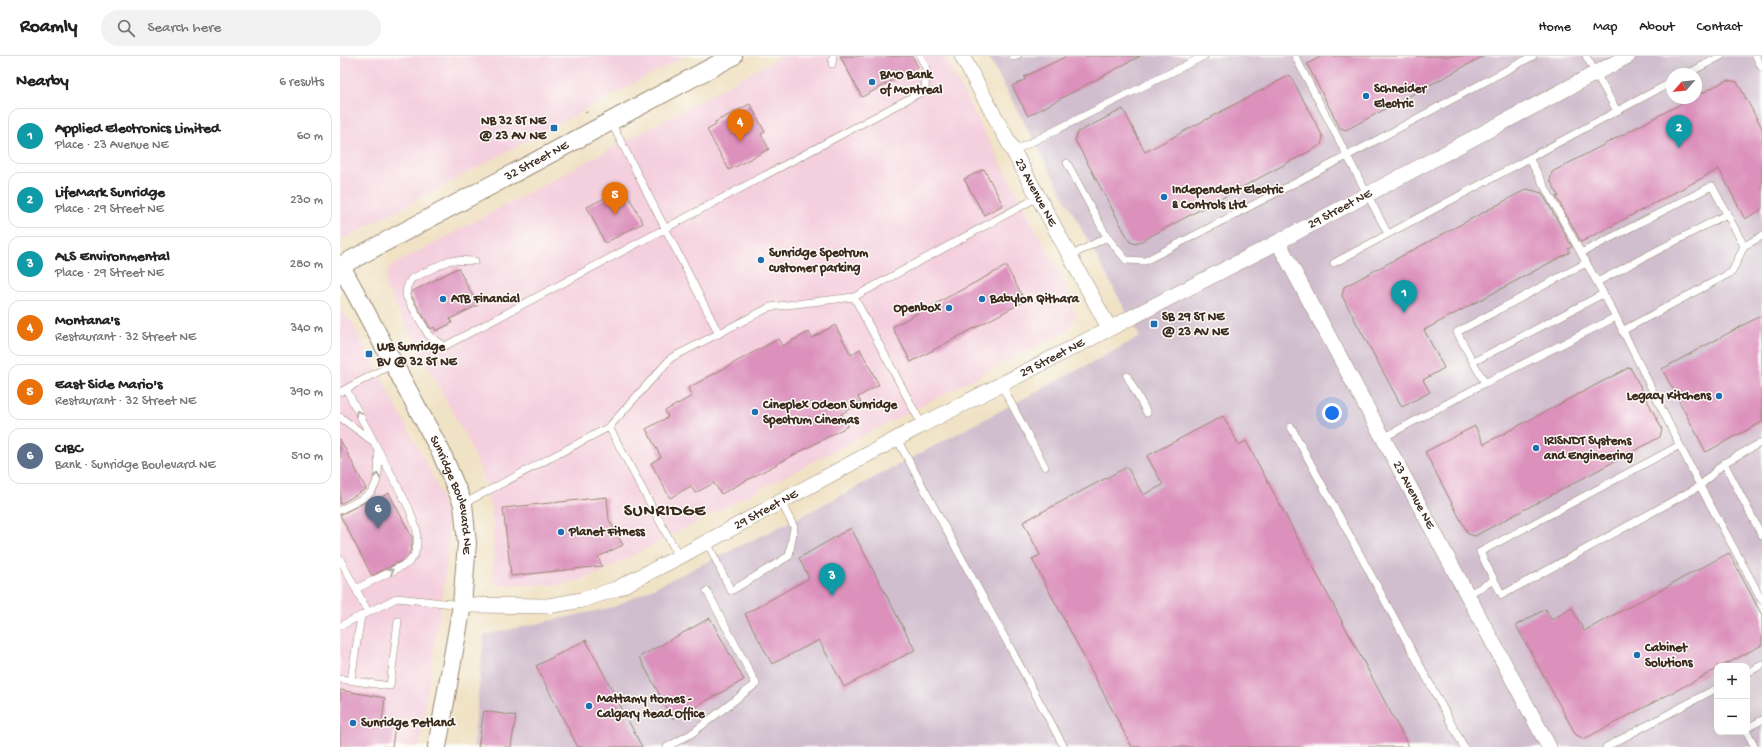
<!DOCTYPE html>
<meta charset="utf-8">
<style>
:root{--surface:#fff;--page:#f2f2f2;--text:#222;--muted:#767676;--line:#e0e0e0;--accent:#1f6fb2}
body{margin:0;font-family:"Gochi Hand",sans-serif;background:var(--page);color:var(--text)}
.controls{position:absolute;right:12px;bottom:12px;display:grid;overflow:hidden;border-radius:8px;box-shadow:0 4px 16px #0002}
.controls button{width:36px;height:36px;display:grid;place-items:center;padding:0;border:0;border-bottom:1px solid var(--line);background:var(--surface);color:var(--text);font:20px sans-serif}
.compass{position:absolute;left:1326px;top:12px;width:36px;height:36px;border-radius:50%;background:var(--surface);box-shadow:0 4px 16px #0002;rotate:242deg}
.you{position:absolute;left:992px;top:357px;width:14px;height:14px;margin:-10px;border:3px solid #fff;border-radius:50%;background:#1a73e8;box-shadow:0 0 0 6px #1a73e833}
.badge{display:grid;place-items:center;width:26px;height:26px;border-radius:50%;background:var(--accent);color:#fff;font-size:13px;font-weight:700}
.pin{position:absolute;translate:-50% -33px;filter:drop-shadow(0 1px 2px #0008)}
.pin::after{content:'';position:absolute;top:21px;width:14px;height:12px;background:inherit;clip-path:polygon(0 0,100% 0,50% 100%)}
.list{margin:0;padding:0;list-style:none}
h2{display:flex;justify-content:space-between;align-items:center;height:52px;margin:0;padding:0 16px;font-size:17px}
h2 small{font-size:13px;font-weight:400;color:var(--muted)}
.list li{display:grid;grid-template-columns:26px 1fr auto;gap:12px;align-items:center;box-sizing:border-box;height:56px;margin:0 8px 8px;padding:0 8px;border:1px solid var(--line);border-radius:12px}
.list b{display:block;font-size:15px;white-space:nowrap}
.list p{margin:0;font-size:13px;white-space:nowrap;color:var(--muted)}
.list em{font-size:13px;font-style:normal;color:var(--muted)}
.icon{flex:none;width:22px;height:22px;fill:none;stroke:currentColor;stroke-width:2;stroke-linecap:round;stroke-linejoin:round}
.map{position:relative;flex:none;width:1422px;height:691px;overflow:hidden}
header{display:flex;align-items:center;gap:24px;box-sizing:border-box;height:56px;padding:0 20px;background:var(--surface);border-bottom:1px solid var(--line)}
header strong{font-size:19px}
nav{display:flex;gap:22px;margin-inline-start:auto;font-size:14px}
.search{width:280px;height:36px;background:var(--page);display:flex;align-items:center;gap:10px;box-sizing:border-box;padding:0 14px;border-radius:22px;color:var(--muted);font-size:15px}
main{display:flex}
aside{flex:1;background:var(--surface)}
.map>svg:first-child{display:block}
.built{fill:#f4cfde}
.industrial{fill:#d0bdce;fill-rule:evenodd}
.building{fill:#dc90bc}
.lines{fill:none;stroke-linecap:round;stroke-linejoin:round}
.service-casing{stroke:#968671;stroke-width:8}
.minor-casing{stroke:#968671;stroke-width:16}
.tertiary-casing{stroke:#968671;stroke-width:20}
.path{stroke:#968671;stroke-width:2.5;stroke-dasharray:1 3;stroke-linecap:butt}
.service{stroke:#fff;stroke-width:7}
.minor{stroke:#fff;stroke-width:15}
.tertiary{stroke:#fff;stroke-width:18}
.oneway{stroke:#a79f9a}
.poi-dot{fill:#1f6fb2;stroke:#fdfcf7;stroke-width:1.5}
.labels{text-anchor:middle;dominant-baseline:central;stroke-width:3;stroke-linejoin:round;paint-order:stroke}
.poi-label{font-size:13px;font-weight:bold;fill:#3b2a1e;stroke:#fdfcf7;text-anchor:start}
.street-label{font-size:13px;fill:#3b2a1e;stroke:#fdfcf7}
.district-label{font-size:17px;font-weight:bold;letter-spacing:1px;fill:#3b2a1e;stroke:#fdfcf7}
</style>
<header>
<strong>Roamly</strong>
<div class="search"><svg class="icon" aria-label="search" viewBox="0 0 24 24"><circle cx="10" cy="10" r="6"/><path d="M15 15l6 6"/></svg>Search here</div>
<nav><a>Home</a><a>Map</a><a>About</a><a>Contact</a></nav>
</header>
<main>
<aside>
<h2>Nearby<small>6 results</small></h2>
<ul class="list">
<li><span class="badge" style="background:#0f9aa8">1</span><div><b>Applied Electronics Limited</b><p>Place · 23 Avenue NE</p></div><em>60 m</em></li>
<li><span class="badge" style="background:#0f9aa8">2</span><div><b>LifeMark Sunridge</b><p>Place · 29 Street NE</p></div><em>230 m</em></li>
<li><span class="badge" style="background:#0f9aa8">3</span><div><b>ALS Environmental</b><p>Place · 29 Street NE</p></div><em>280 m</em></li>
<li><span class="badge" style="background:#e8710a">4</span><div><b>Montana's</b><p>Restaurant · 32 Street NE</p></div><em>340 m</em></li>
<li><span class="badge" style="background:#e8710a">5</span><div><b>East Side Mario's</b><p>Restaurant · 32 Street NE</p></div><em>390 m</em></li>
<li><span class="badge" style="background:#5c6f8a">6</span><div><b>CIBC</b><p>Bank · Sunridge Boulevard NE</p></div><em>510 m</em></li>
</ul>
</aside>
<div class="map">
<svg width="1422" height="691" viewBox="0 0 1422 691">
<rect width="100%" height="100%" fill="#fdfcf7"/>
<filter id="ink" filterUnits="userSpaceOnUse"><feTurbulence type="fractalNoise" baseFrequency=".025" numOctaves="2"/><feDisplacementMap in="SourceGraphic" scale="8" xChannelSelector="R" yChannelSelector="G"/><feConvolveMatrix kernelMatrix="1 2 1 2 8 2 1 2 1" color-interpolation-filters="sRGB"/></filter>
<filter id="wash" filterUnits="userSpaceOnUse"><feTurbulence type="fractalNoise" baseFrequency=".012" numOctaves="4" result="noise"/><feDisplacementMap in="SourceGraphic" scale="16" xChannelSelector="R" yChannelSelector="G"/><feGaussianBlur stdDeviation="0.9" result="paint"/><feColorMatrix in="noise" values="0 0 0 0 0 0 0 0 0 0 0 0 0 0 0 0 0 1.4 0 .05"/><feComposite in="paint" operator="in"/></filter>
<g filter="url(#wash)">
<rect width="100%" height="100%" fill="#f0e2c4"/>
<!-- built -->
<path class="built" d="M0,0H345L0,185Z
M442,0H604L725,228L732,244L735,260L729,273L316,487L262,516L241,524L214,529H154L153,465L145,425L129,387L45,230L48,214L53,209L301,77Z
M0,253L10,264L90,414L100,438L106,459L108,482L106,513L79,691H0Z"/>
<!-- industrial -->
<path class="industrial" d="M648,0H1422V691H133L144,579L274,551L460,461L800,281ZM1332,18H1356V42H1332ZM1377,610H1407V676H1377Z"/>
<g id="blocks">
<!-- building -->
<path class="building" d="M500,0H572L578,11L522,41Z
M727,0H800L688,60L672,30L686,23L684,21Z
M982,0H1144L1006,74L1000,72L967,8Z
M950,19L983,81L981,89L796,188L790,186L735,84L738,76L783,53L805,96Z
M1387,24L1397,26L1422,72V153L1405,163L1379,113L1241,186L1216,140L1219,141L1210,124L1212,116L1352,42H1356V40Z
M410,48L425,76L421,78L429,93L389,114L367,74L376,69L375,66Z
M644,113L663,149L644,159L624,123Z
M284,132L303,167L265,187L247,151Z
M1187,133L1202,137L1232,191L1228,193L1230,196L1084,274L1104,312L1083,324L1090,336L1062,351L1002,240L1004,231Z
M666,210L685,245L571,306L552,271Z
M118,212L138,249L110,263L112,267L96,275L94,271L91,273L71,239V236Z
M1422,259V366L1366,396L1322,313Z
M495,269L511,299L520,293L539,329L518,341L521,347L501,358L508,370L381,438L374,427L355,437L351,430L330,442L311,407L321,401L306,373L328,361L325,355L352,340L348,332L438,283L442,290L469,276L472,282Z
M1290,311L1322,373L1320,381L1135,480L1128,478L1085,396L1135,370L1144,388Z
M883,360L899,389L906,385L1069,691H792L692,503L700,499L683,466L787,411L803,439L823,429L807,400Z
M0,383L26,433L0,448Z
M49,437L72,481V488L69,498L65,503L32,520L0,459L31,443L33,446Z
M267,441L269,464L283,489L258,501L262,510L171,520L163,452Z
M511,472L575,594L504,631L479,584L432,608L405,558L469,522L459,502Z
M1389,497L1422,559V589L1382,610H1377V613L1244,683L1236,679L1176,569L1206,553L1211,564L1232,552L1244,575Z
M370,562L404,624L333,663L299,601Z
M246,584L302,691H238L196,610Z
M0,634L45,642L42,666L55,669L52,691H0Z
M144,655L176,660L171,691H138Z"/>
</g>
</g>
<g filter="url(#ink)">
<use href="#blocks" fill-opacity="0" stroke="#968671" stroke-width="1"/>
<g class="lines">
<!-- service casing -->
<g class="service-casing">
<path id="service" d="M673,0L674,1L677,0
M955,0L1048,178L1277,55
M1246,0L1277,55L1332,26
M1416,0L1422,12
M492,8L493,0
M1347,18L1381,0
M271,66L379,278
M674,95L864,0
M1189,102L1276,261L1360,430L1384,407L1422,386
M727,107L767,181
M1387,158L1404,190
M1241,197L1372,130L1387,158L1257,226
M730,200L767,181L786,204L805,205L1007,100L1193,0
M135,205L110,204L71,223L67,231L66,240L89,280L105,290L585,34L586,12L580,0
M994,207L1048,178
M1282,275L1392,216L1404,190L1422,180
M1133,306L1117,276L1246,207
M787,320L807,357
M1145,327L1133,306L1263,238
M661,328L705,411
M6,333L69,452L77,475V489L74,500L68,507L16,533
M0,336L53,308
M0,361L31,384
M582,369L514,241L698,141
M269,371L331,302L430,251L514,241
M951,371L1124,691
M1043,382L1145,327L1276,261
M557,383L724,691
M1384,407L1422,480
M123,448L269,371L339,501
M0,454C9,449 23,444 30,437C39,429 39,409 38,398
M367,486L391,535L449,500L454,471L441,446
M0,503L28,556
M1154,524L1140,496L1340,389
M1127,539L1154,524L1162,539L1360,430L1422,544
M0,570L57,542L122,549
M1407,617L1422,609
M0,623L50,630L58,565
M11,624L21,560
M1407,672L1422,664
M1407,676L1415,691
M327,691L351,678L416,628L367,535
M1266,691L1377,632"/>
</g>
<!-- minor casing -->
<g class="minor-casing">
<g id="minor">
<path id="s1" d="M622,0L769,272"/>
<path id="s2" d="M938,186L1209,691"/>
<path id="s3" d="M122,549L208,550L242,544L276,533L339,501L582,369L938,186L1288,0"/>
</g>
</g>
<!-- tertiary casing -->
<g class="tertiary-casing">
<g id="tertiary">
<path id="s4" d="M0,210L393,0"/>
<path id="s5" d="M1,210L101,396L123,448L127,487L122,549L97,691"/>
</g>
</g>
<!-- path -->
<path class="path" d="M246,56L247,58"/>
<!-- service -->
<use href="#service" class="service"/>
<!-- minor -->
<use href="#minor" class="minor"/>
<!-- tertiary -->
<use href="#tertiary" class="tertiary"/>
</g>
<!-- one-way arrows -->
<defs><path id="oneway-chevron" d="M-2-3.5L2.5 0L-2 3.5" fill="none" stroke-width="1.6" stroke-linecap="round" stroke-linejoin="round"/></defs>
<g class="oneway">
<use href="#oneway-chevron" transform="translate(18 357) rotate(-118)"/>
<use href="#oneway-chevron" transform="translate(37 420) rotate(-80)"/>
<use href="#oneway-chevron" transform="translate(51 515) rotate(-27)"/>
</g>
</g>
<!-- markers -->
<g class="poi-dot">
<circle cx="532" cy="26" r="4"/>
<circle cx="1026" cy="40" r="4"/>
<rect x="210" y="68" width="8" height="8" rx="2"/>
<circle cx="824" cy="141" r="4"/>
<circle cx="421" cy="204" r="4"/>
<circle cx="103" cy="243" r="4"/>
<circle cx="642" cy="243" r="4"/>
<circle cx="609" cy="252" r="4"/>
<rect x="810" y="264" width="8" height="8" rx="2"/>
<rect x="25" y="294" width="8" height="8" rx="2"/>
<circle cx="1379" cy="340" r="4"/>
<circle cx="415" cy="356" r="4"/>
<circle cx="1196" cy="392" r="4"/>
<circle cx="221" cy="476" r="4"/>
<circle cx="1297" cy="599" r="4"/>
<circle cx="249" cy="650" r="4"/>
<circle cx="13" cy="667" r="4"/>
</g>
<g class="labels">
<!-- poi labels -->
<g class="poi-label">
<text x="540" y="19">BMO Bank<tspan x="540" dy="15">of Montreal</tspan></text>
<text x="1034" y="33">Schneider<tspan x="1034" dy="15">Electric</tspan></text>
<text x="206" y="65" text-anchor="end">NB 32 ST NE<tspan x="206" dy="15">@ 23 AV NE</tspan></text>
<text x="832" y="134">Independent Electric<tspan x="832" dy="15">&amp; Controls Ltd</tspan></text>
<text x="429" y="197">Sunridge Spectrum<tspan x="429" dy="15">customer parking</tspan></text>
<text x="111" y="243">ATB Financial</text>
<text x="650" y="243">Babylon Qithara</text>
<text x="601" y="252" text-anchor="end">Openbox</text>
<text x="822" y="261">SB 29 ST NE<tspan x="822" dy="15">@ 23 AV NE</tspan></text>
<text x="37" y="291">WB Sunridge<tspan x="37" dy="15">BV @ 32 ST NE</tspan></text>
<text x="1371" y="340" text-anchor="end">Legacy Kitchens</text>
<text x="423" y="349">Cineplex Odeon Sunridge<tspan x="423" dy="15">Spectrum Cinemas</tspan></text>
<text x="1204" y="385">IRISNDT Systems<tspan x="1204" dy="15">and Engineering</tspan></text>
<text x="229" y="476">Planet Fitness</text>
<text x="1305" y="592">Cabinet<tspan x="1305" dy="15">Solutions</tspan></text>
<text x="257" y="643">Mattamy Homes -<tspan x="257" dy="15">Calgary Head Office</tspan></text>
<text x="21" y="667">Sunridge Petland</text>
</g>
<!-- street labels -->
<g class="street-label">
<text stroke="none"><textPath href="#s4" startOffset="223">32 Street NE</textPath></text>
<text stroke="none"><textPath href="#s1" startOffset="155">23 Avenue NE</textPath></text>
<text stroke="none"><textPath href="#s3" startOffset="974">29 Street NE</textPath></text>
<text stroke="none"><textPath href="#s3" startOffset="650">29 Street NE</textPath></text>
<text stroke="none"><textPath href="#s2" startOffset="287">23 Avenue NE</textPath></text>
<text stroke="none"><textPath href="#s5" startOffset="256">Sunridge Boulevard NE</textPath></text>
<text stroke="none"><textPath href="#s3" startOffset="326">29 Street NE</textPath></text>
</g>
<!-- district labels -->
<g class="district-label">
<text x="325" y="456">SUNRIDGE</text>
</g>
</g>
</svg>
<div class="controls">
<button>+</button>
<button>−</button>
</div>
<svg class="compass" viewBox="-18 -18 36 36"><path d="M0-13l5 13h-10z" fill="#e53935"/><path d="M0 13l5-13h-10z" fill="#767676"/></svg>
<div class="you"></div>
<div class="pin badge" style="left:1064px;top:257px;background:#0f9aa8">1</div>
<div class="pin badge" style="left:1339px;top:92px;background:#0f9aa8">2</div>
<div class="pin badge" style="left:492px;top:540px;background:#0f9aa8">3</div>
<div class="pin badge" style="left:400px;top:86px;background:#e8710a">4</div>
<div class="pin badge" style="left:275px;top:159px;background:#e8710a">5</div>
<div class="pin badge" style="left:38px;top:473px;background:#5c6f8a">6</div>
</div>
</main>
